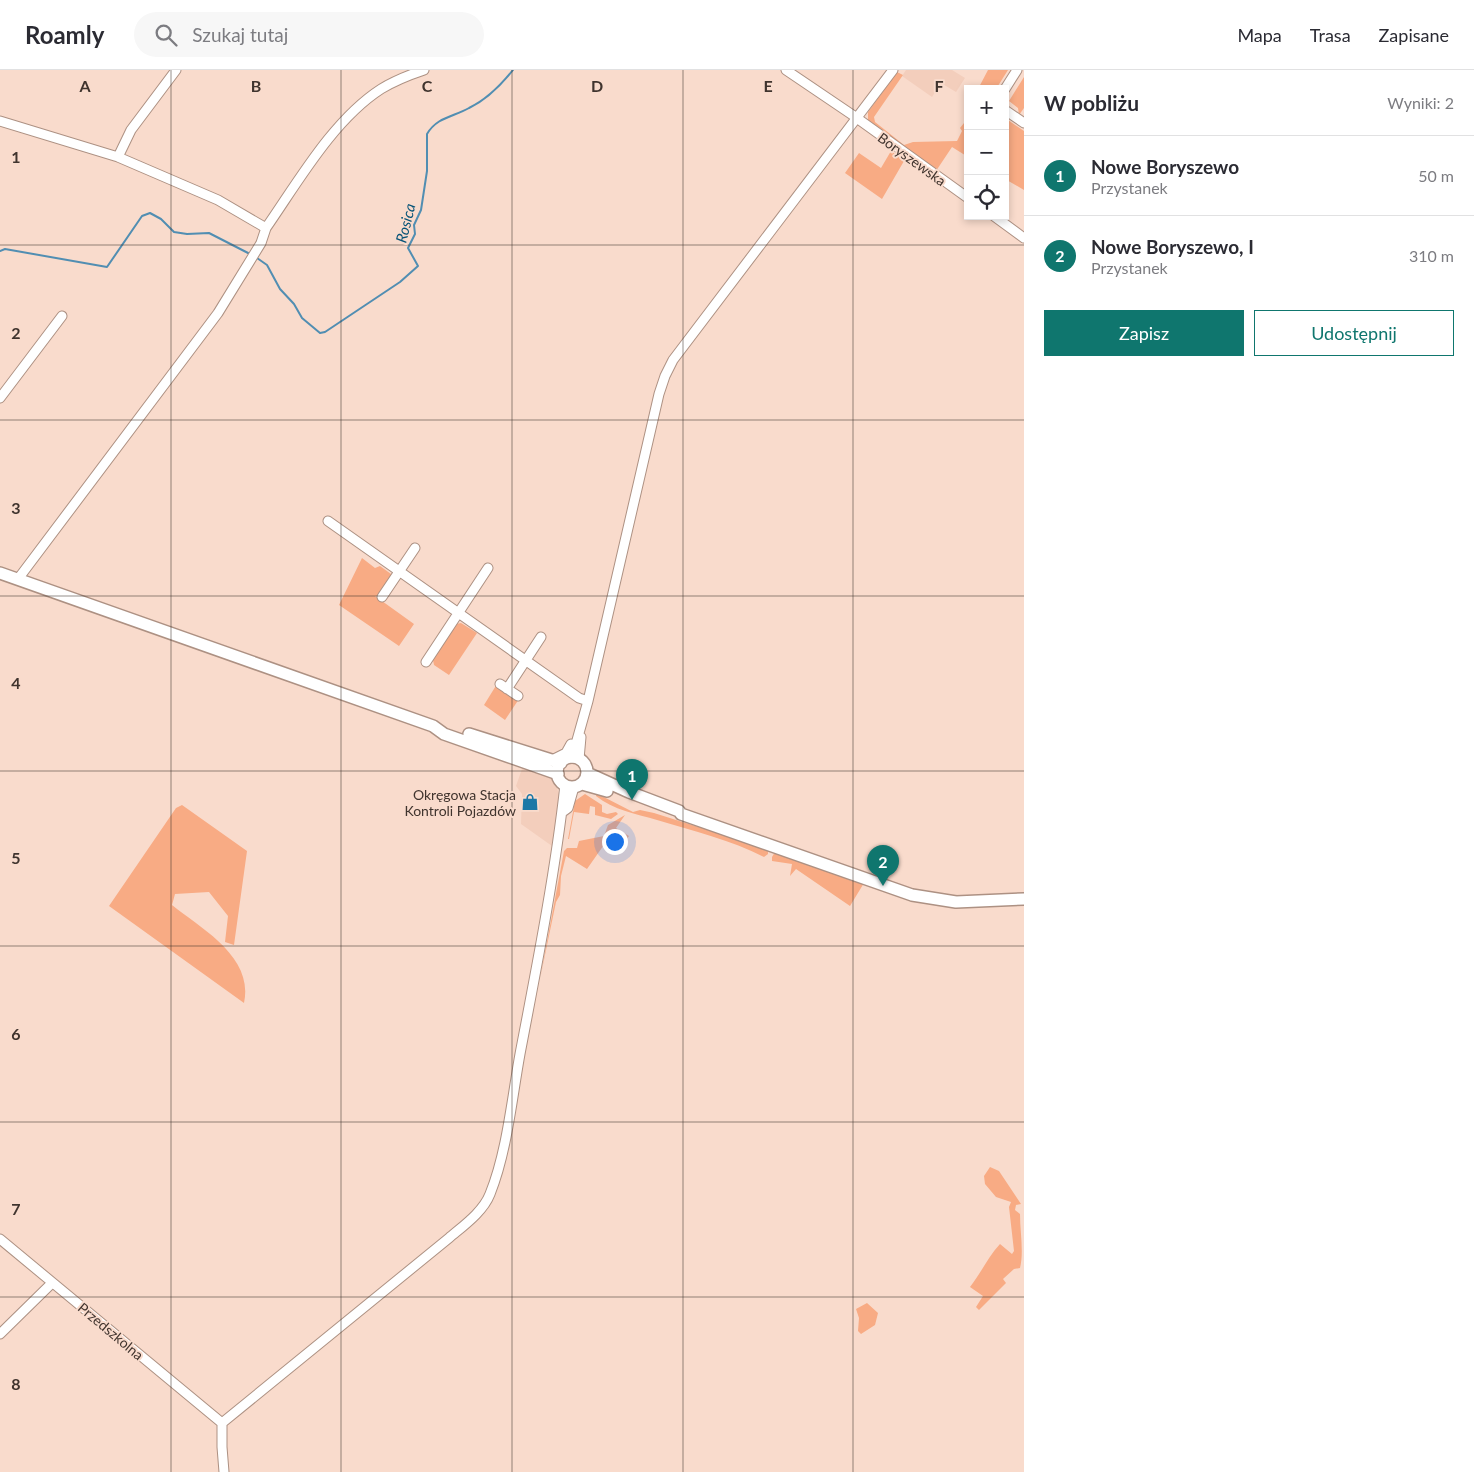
<!DOCTYPE html>
<html lang="pl">
<meta charset="utf-8">
<style>
:root{--surface:#fff;--page:#f7f7f7;--text:#2b2b33;--muted:#7c7c81;--line:#e1e1e2;--accent:#0f766e}
body{margin:0;font-family:Lato,sans-serif;background:var(--page);color:var(--text)}
.controls{position:absolute;right:15px;top:15px;display:grid;overflow:hidden;border-radius:0px;box-shadow:0 2px 8px #0003}
.controls button{width:45px;height:45px;display:grid;place-items:center;padding:0;border:0;border-bottom:1px solid var(--line);background:var(--surface);color:var(--text);font:25px sans-serif}
.you{position:absolute;left:614px;top:771px;width:18px;height:18px;margin:-12px;border:4px solid #fff;border-radius:50%;background:#1a73e8;box-shadow:0 0 0 8px #1a73e833}
.badge{display:grid;place-items:center;width:32px;height:32px;border-radius:50%;background:var(--accent);color:#fff;font-size:16px;font-weight:700}
.pin{position:absolute;translate:-50% -41px;filter:drop-shadow(0 1px 2px #0008)}
.pin::after{content:'';position:absolute;top:26px;width:18px;height:15px;background:inherit;clip-path:polygon(0 0,100% 0,50% 100%)}
.list{margin:0;padding:0;list-style:none}
h2{display:flex;justify-content:space-between;align-items:center;height:65px;margin:0;padding:0 20px;font-size:21px}
h2 small{font-size:16px;font-weight:400;color:var(--muted)}
.list li{display:grid;grid-template-columns:32px 1fr auto;gap:15px;align-items:center;box-sizing:border-box;height:80px;padding:0 20px;border-top:1px solid var(--line)}
.list b{display:block;font-size:19px;white-space:nowrap}
.list p{margin:0;font-size:16px;white-space:nowrap;color:var(--muted)}
.list em{font-size:16px;font-style:normal;color:var(--muted)}
.actions{display:flex;gap:10px;padding:15px 20px}
.actions a{flex:1;padding:11px 0;border:1px solid var(--accent);border-radius:0px;text-align:center;font-size:18px;color:var(--accent)}
.actions .main{background:var(--accent);color:#fff}
.icon{flex:none;width:28px;height:28px;fill:none;stroke:currentColor;stroke-width:2;stroke-linecap:round;stroke-linejoin:round}
.map{position:relative;flex:none;width:1024px;height:1402px;overflow:hidden}
header{display:flex;align-items:center;gap:30px;box-sizing:border-box;height:70px;padding:0 25px;background:var(--surface);border-bottom:1px solid var(--line)}
header strong{font-size:24px}
nav{display:flex;gap:28px;margin-inline-start:auto;font-size:18px}
.search{width:350px;height:45px;background:var(--page);display:flex;align-items:center;gap:12px;box-sizing:border-box;padding:0 18px;border-radius:28px;color:var(--muted);font-size:19px}
main{display:flex}
aside{flex:1;background:var(--surface)}
.map>svg:first-child{display:block}
.built{fill:#f3cebc}
.green{fill:#f8ab84}
.lines{fill:none;stroke-linecap:round;stroke-linejoin:round}
.stream{stroke:#518eb2;stroke-width:2}
.minor-casing{stroke:#ad9183;stroke-width:11}
.major-casing{stroke:#ad9183;stroke-width:14}
.minor{stroke:#fff;stroke-width:9}
.major{stroke:#fff;stroke-width:11}
.grid{fill:none;stroke:#40342e;stroke-width:1;stroke-opacity:0.55}
.labels{text-anchor:middle;dominant-baseline:central;stroke-width:4;stroke-linejoin:round;paint-order:stroke}
.street-label{font-size:14px;fill:#40342e;stroke:#f9dbcc}
.poi-label{font-size:14px;fill:#40342e;stroke:#f9dbcc;text-anchor:end}
.water-label{font-size:15px;font-style:italic;fill:#075377;stroke:#f9dbcc}
.grid-label{font-size:16px;text-anchor:middle;font-weight:bold;fill:#40342e;stroke:#f9dbcc;stroke-width:4;stroke-linejoin:round;paint-order:stroke}
</style>
<header>
<strong>Roamly</strong>
<div class="search"><svg class="icon" aria-label="search" viewBox="0 0 24 24"><circle cx="10" cy="10" r="6"/><path d="M15 15l6 6"/></svg>Szukaj tutaj</div>
<nav><a>Mapa</a><a>Trasa</a><a>Zapisane</a></nav>
</header>
<main>
<div class="map">
<svg width="1024" height="1402" viewBox="0 0 1024 1402">
<rect width="100%" height="100%" fill="#f9dbcc"/>
<!-- built -->
<path class="built" d="M906,0H952L965,8L956,22L941,13L932,27L902,6Z
M523,696L544,704L551,709L557,718L560,727L552,776L521,754L522,724L516,716Z"/>
<!-- green -->
<path class="green" d="M988,0H1008L996,19H978Z
M897,2L903,5L874,47L875,52L904,75L913,72L957,71L962,61L960,58L968,48V87L952,77L936,101L868,51V42Z
M1024,7V38L1019,45L1018,38L1009,31Z
M1005,48L1024,61V120L1005,109Z
M891,81L904,91L882,129L845,103L859,83L881,98Z
M362,488L375,498L380,496L391,504V508L379,526H375L414,554L399,576L339,535Z
M461,553L477,563L449,605L434,595L433,590L456,554Z
M497,614L519,629L505,650L484,635Z
M596,723L633,742L640,740L654,743L768,779V784L764,787C731,770 693,761 657,750C637,744 613,740 596,726Z
M585,724L602,735V742L607,744L616,742L618,744L611,749L595,745V737L590,736L589,744L574,742L569,769H568L575,731Z
M182,735L247,781L234,875L225,872L228,846L209,822L175,824L172,835C202,859 254,887 244,933L109,836L176,738Z
M625,745L616,758L629,766L626,770L613,762L587,799L566,786L561,806L560,825L556,832L540,909L564,781L567,778H577L579,771L604,766L608,755Z
M775,782L864,813L850,836L796,799L790,806L792,794L772,791V787Z
M990,1097L999,1101L1021,1134L1016,1135L1015,1140L1020,1144C1020,1162 1024,1182 1020,1198L1014,1199L1003,1209L1006,1213L979,1240L976,1237L983,1226L970,1217C981,1203 988,1187 1000,1174L1012,1184L1014,1181L1009,1137L1011,1132L996,1127L985,1114L984,1106Z
M867,1233L878,1243L875,1255L861,1264L858,1261L859,1248L856,1239Z"/>
<g class="lines">
<!-- stream -->
<path class="stream" d="M0,181L5,179L107,197L142,146L150,143L161,149L174,162L187,164L209,163L250,184
M257,188L267,195L280,219L294,234L302,248L320,263L325,262L400,212L418,196L408,178L415,164L414,155L421,140L427,101V64C437,47 453,47 469,38C486,30 501,15 513,0"/>
<!-- minor casing -->
<g class="minor-casing">
<path id="minor" d="M786,0L854,46L968,128
M1005,19L1017,0
M1005,40L1024,53
M0,51L118,87L218,130L266,158
M118,87L131,60L176,0
M994,146L1024,168
M0,328L62,246
M328,451L579,628L588,631
M18,509L218,243L261,173L266,158C298,112 333,50 381,19C394,11 409,5 424,0
M382,527L415,478
M426,592L488,498
M500,614L518,626
M507,619L541,567
M572,688L588,631L659,324L665,306L673,290L893,0
M579,689L581,667
M550,691L566,683L571,674
M564,741L568,738L574,717
M0,1169L222,1353
M0,1264L52,1213
M224,1402L222,1377V1353L449,1168C463,1156 483,1142 490,1124C507,1082 512,1028 520,984C537,895 555,804 565,715"/>
</g>
<!-- major casing -->
<g class="major-casing">
<path id="major" d="M0,503L433,656L444,664L558,704
M469,664L561,693
M557 702a15 15 0 1 1 30 0a15 15 0 1 1-30 0Z
M587,703L629,722L679,741L681,744L912,825L956,832L1024,829
M582,714L607,721"/>
</g>
<!-- minor -->
<use href="#minor" class="minor"/>
<!-- major -->
<use href="#major" class="major"/>
</g>
<!-- grid -->
<path class="grid" d="M171,0V1402M341,0V1402M512,0V1402M683,0V1402M853,0V1402M0,175H1024M0,350H1024M0,526H1024M0,701H1024M0,876H1024M0,1052H1024M0,1227H1024"/>
<!-- icons -->
<defs>
<g id="shop-bare" transform="scale(1.35)"><path d="M-5-2.5h2.3a2.7 3.5 0 0 1 5.4 0H5L5.5 6h-11ZM-1.5-2.5h3a1.5 2.3 0 0 0-3 0Z" fill="#1d78a6" stroke="#f9dbcc" stroke-width="2.5" paint-order="stroke"/></g>
</defs>
<g fill-rule="evenodd">
<use href="#shop-bare" x="530" y="732"/>
</g>
<g class="labels">
<!-- street labels -->
<g class="street-label">
<text transform="translate(912 89) rotate(36)">Boryszewska</text>
<text transform="translate(111 1261) rotate(40)">Przedszkolna</text>
</g>
<!-- poi labels -->
<g class="poi-label">
<text x="516" y="724">Okręgowa Stacja<tspan x="516" dy="16">Kontroli Pojazdów</tspan></text>
</g>
<!-- water labels -->
<g class="water-label">
<text transform="translate(405 153) rotate(-76)">Rosica</text>
</g>
</g>
<g class="grid-label">
<text x="85" y="22">A</text>
<text x="256" y="22">B</text>
<text x="427" y="22">C</text>
<text x="597" y="22">D</text>
<text x="768" y="22">E</text>
<text x="939" y="22">F</text>
<text x="16" y="93">1</text>
<text x="16" y="269">2</text>
<text x="16" y="444">3</text>
<text x="16" y="619">4</text>
<text x="16" y="794">5</text>
<text x="16" y="970">6</text>
<text x="16" y="1145">7</text>
<text x="16" y="1320">8</text>
</g>
</svg>
<div class="controls">
<button>+</button>
<button>−</button>
<button><svg class="icon" aria-label="locate" viewBox="0 0 24 24"><circle cx="12" cy="12" r="6"/><path d="M12 2v4M12 18v4M2 12h4M18 12h4"/></svg></button>
</div>
<div class="you"></div>
<div class="pin badge" style="left:632px;top:730px">1</div>
<div class="pin badge" style="left:883px;top:816px">2</div>
</div>
<aside>
<h2>W pobliżu<small>Wyniki: 2</small></h2>
<ul class="list">
<li><span class="badge">1</span><div><b>Nowe Boryszewo</b><p>Przystanek</p></div><em>50 m</em></li>
<li><span class="badge">2</span><div><b>Nowe Boryszewo, I</b><p>Przystanek</p></div><em>310 m</em></li>
</ul>
<div class="actions"><a class="main">Zapisz</a><a>Udostępnij</a></div>
</aside>
</main>
